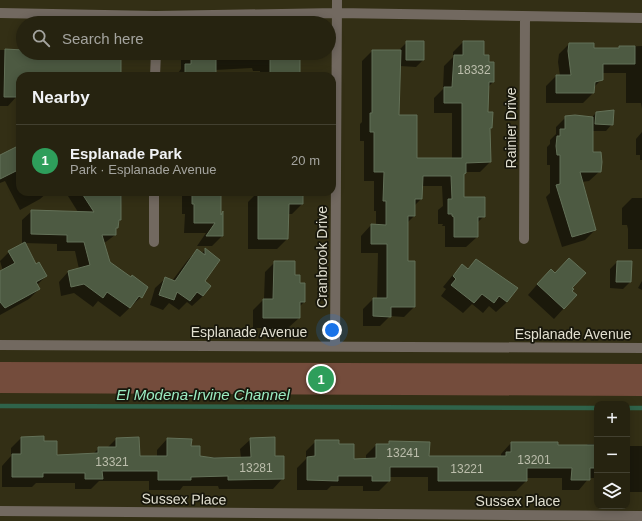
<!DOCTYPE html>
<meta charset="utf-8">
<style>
:root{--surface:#262310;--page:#2e2b19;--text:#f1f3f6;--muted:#a4a49f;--line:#424030;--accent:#8bbbb9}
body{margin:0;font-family:Arial,sans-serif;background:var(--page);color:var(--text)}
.controls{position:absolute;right:12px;bottom:12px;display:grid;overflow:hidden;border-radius:8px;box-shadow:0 2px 10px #0003}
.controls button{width:36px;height:36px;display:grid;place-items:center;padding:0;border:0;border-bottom:1px solid var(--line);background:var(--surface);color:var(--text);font:20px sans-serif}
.you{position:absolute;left:332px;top:330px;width:14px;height:14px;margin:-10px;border:3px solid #fff;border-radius:50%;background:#1a73e8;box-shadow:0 0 0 6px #1a73e833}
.badge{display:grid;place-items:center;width:26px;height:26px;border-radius:50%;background:var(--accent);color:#fff;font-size:13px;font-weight:700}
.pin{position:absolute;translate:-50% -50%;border:2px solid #fff;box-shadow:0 1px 4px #0006}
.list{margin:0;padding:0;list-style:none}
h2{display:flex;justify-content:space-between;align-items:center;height:52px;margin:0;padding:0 16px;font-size:17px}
h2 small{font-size:13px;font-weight:400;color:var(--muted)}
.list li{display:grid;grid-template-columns:26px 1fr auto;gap:12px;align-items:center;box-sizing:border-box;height:72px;padding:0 16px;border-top:1px solid var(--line)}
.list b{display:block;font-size:15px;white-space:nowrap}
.list p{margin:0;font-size:13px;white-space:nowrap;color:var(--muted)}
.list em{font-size:13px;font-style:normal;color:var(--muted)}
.icon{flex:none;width:22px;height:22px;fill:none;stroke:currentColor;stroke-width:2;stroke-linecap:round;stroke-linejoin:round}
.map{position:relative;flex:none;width:642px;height:521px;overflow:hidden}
.search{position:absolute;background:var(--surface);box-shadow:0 2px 10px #0003;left:16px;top:16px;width:320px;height:44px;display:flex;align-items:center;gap:10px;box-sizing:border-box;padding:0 14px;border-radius:22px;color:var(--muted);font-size:15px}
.panel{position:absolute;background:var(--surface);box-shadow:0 2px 10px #0003;left:16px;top:72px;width:320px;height:124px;border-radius:12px}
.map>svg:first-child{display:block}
.green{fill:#744c3c}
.shadow{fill:#0007}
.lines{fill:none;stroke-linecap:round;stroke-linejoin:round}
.stream{stroke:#2f634a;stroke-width:4.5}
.building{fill:#4d5a42;stroke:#637158}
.minor{stroke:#726960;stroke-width:10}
.labels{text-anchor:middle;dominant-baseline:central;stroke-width:3.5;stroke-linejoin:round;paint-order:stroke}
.number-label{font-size:12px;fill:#bcbeac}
.street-label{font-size:14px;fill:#e1dfd0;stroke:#18170c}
.water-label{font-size:15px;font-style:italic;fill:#9becc2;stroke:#18170c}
</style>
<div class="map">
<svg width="642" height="521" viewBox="0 0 642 521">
<rect width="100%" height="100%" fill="#332f15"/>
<!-- green -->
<path class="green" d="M0,362L642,364V396L0,393Z"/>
<!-- shadow -->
<path class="shadow" d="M407,42L423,60L416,67L400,66L398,116L416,159H452V113H434V98L443,89L444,66L453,57V52L463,42L483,56L488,63L493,82L488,87L487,113L491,128L490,130V162L480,172H465L463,175V198L484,216L477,223V237L466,247H445V226H442L443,224H438V210L443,206L442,186H422L421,199L414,206V216L407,223V262L414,307L404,317L390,316L380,326H363V309L373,299H377L378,253H361V236L371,225H376V211H374V181H364V141H360V124L362,122V61L372,51H400V49Z
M569,44L593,49H617L619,47L642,46V109L641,103H626V73H602V79L594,87V92L583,103H546V86L556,76H560L558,62L559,54Z
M0,50H23V53H120V76H20V90H17V96L8,106H0Z
M181,53H299V76H260V71H253L252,68L215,70V76H176L181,69Z
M596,113L612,124L606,131H592V153L600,171L589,181L581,182L595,230L585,240L562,247L546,197L550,193V165H547V147L550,144V140L556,134V127L566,117L591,118Z
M642,132V160H640V155H636V139Z
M20,146V192H48L40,199L20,210L5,181L0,183V158Z
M68,192H122L120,220L115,230V235L103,244L109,263L130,278L147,287L141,297L120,317L98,301L93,307L74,293L61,296L59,282L68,272L79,269L75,251H57V244L24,243L36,265L46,276L37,285L39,289L29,299L0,315V272L3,271L0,261L9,252L22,244V220L32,211L78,212L68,196Z
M182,192H220V216L222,214V236L212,246H197L206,233H184L185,214H182Z
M258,192H302V204L292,214H288L287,239L277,249H248V202Z
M632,198H642V249H628V229L627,225H622V208Z
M197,250L201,254L205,250L218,260L204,281L203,296L192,306L187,302L179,310L169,303L163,310L150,305L155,288L166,278L172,281L187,261Z
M476,260L507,302L496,312L489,306L483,313L472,304L463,313L441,296L446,289L443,287L452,276L462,265L467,269Z
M275,262L294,276L299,284L304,302L299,307V318L288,328H253V310L264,299L265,272Z
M617,262L630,282L623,289L610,288V269Z
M555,274L571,288L564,308L554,319L528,295L541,280Z
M642,281V290L638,288Z
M21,438L43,442L56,456L93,454L99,448H107L116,439L139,457H157V450L167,439L190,447L199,457L241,458L240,449L251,439L274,457L283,478L273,489H219L218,486H183L180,490H149V481H99L91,489H75V483H36L32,487H2V466L11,456V448Z
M316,441L338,445L353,460H366V455L376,445H387L390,442L428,457H501V454L511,443L557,446H585L588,444H597V478H589L579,490H562V478H526V481L516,491H428V477H389V481L379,491H363V486H331L327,490H297V468L306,459V451Z
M627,446H642V492H628Z"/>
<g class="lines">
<!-- stream -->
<path class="stream" d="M0,406L597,408
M627,408H642"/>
</g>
<!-- building -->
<path class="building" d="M406,41H424V60H406Z
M463,41H484V55H489V62H494V82H489L488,112H493L492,128H490L491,162L466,163V173L464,174V197H485V217H478V237H454V217L452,216V214H448V199H452L451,176H423L422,199H415V216H408V261H415V307H391V317L373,316V298H387V244H371V224L386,225V201H383L384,172H374V132H370V113H372V50H401L399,115H417V158H462V103H444V87H452L454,55H463Z
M569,43H594V48H619V46H635V64H603V80L595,82L594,93H556V75H571L568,51Z
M5,49L23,50V53H121V76H20L18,97H4Z
M191,53H216V76H185V64H191Z
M270,53H300V76H270Z
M614,110L613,125L595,124L596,112Z
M575,115L593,117V152H601L602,162L601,172H580L596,230L572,237L556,185L560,184V155H557L556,146L557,136H560V129H565V116Z
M20,145V169L0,179V155Z
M81,192H121V220H119L118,228H116V235H102L110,262L131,277L132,275L148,287L142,298L139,296L130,308L107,292L103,298L84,284L71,287L68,271L90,265L84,242H67V235L31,234V210L94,212Z
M192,192H221V215L223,211V236H206L215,223H194V204H192Z
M258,192H303V204H289L288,239H258Z
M25,242L36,264L39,262L47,276L36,282L40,289L5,308L0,302V271L15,263L8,251Z
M205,248L220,260L205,281L211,286L203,296L197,292L190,301L177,292L174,300L159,295L165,277L175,281L197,249L205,255Z
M569,258L586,273L572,288L574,289L572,291L577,295L564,309L537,284L551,269L555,273Z
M476,259L518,288L507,302L499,296L494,303L482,294L474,303L451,285L456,279L453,276L462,264L468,269Z
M274,261H295V275H300V283H305V302H300V318H263V299H273Z
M617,261H632L631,282H616Z
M44,436V441H57V455L98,453V447H116V438L139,437L140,456H167V438L192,439L191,446H200V456L214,458L251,457L250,438L275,437V456H284V479L228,480V476L191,477V480H158V471H102L103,479H85V473H43V477H12V454H21V437Z
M315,440H339V444H354V459L376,458V444H389V441L430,442L429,456H506V452H511V442H558V445H597V468H590V480H571L572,468H527V481H438V467H390V481H372V476H338V481L307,480V457L315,456Z"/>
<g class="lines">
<!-- minor -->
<path class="minor" d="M0,13L156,16L337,13L642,18
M155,76L156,53
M524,239L525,17
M154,242V192
M0,345L642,348
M335,346L337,0
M0,511L642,516"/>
</g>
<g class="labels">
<!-- number labels -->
<g class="number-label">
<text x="474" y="70">18332</text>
<text x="403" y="453">13241</text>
<text x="534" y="460">13201</text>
<text x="112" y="462">13321</text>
<text x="256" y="468">13281</text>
<text x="467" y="469">13221</text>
</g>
<!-- street labels -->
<g class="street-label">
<text transform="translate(511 128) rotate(-90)">Rainier Drive</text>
<text transform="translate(322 257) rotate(-90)">Cranbrook Drive</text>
<text x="249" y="332">Esplanade Avenue</text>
<text x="573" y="334">Esplanade Avenue</text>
<text transform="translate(184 499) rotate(1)">Sussex Place</text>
<text x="518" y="501">Sussex Place</text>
</g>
<!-- water labels -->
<g class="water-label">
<text x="203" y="394">El Modena-Irvine Channel</text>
</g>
</g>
</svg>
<div class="controls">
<button>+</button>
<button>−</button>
<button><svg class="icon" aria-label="layers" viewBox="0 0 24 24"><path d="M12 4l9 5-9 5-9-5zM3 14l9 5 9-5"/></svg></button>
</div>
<div class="you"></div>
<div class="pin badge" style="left:321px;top:379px;background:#2e9e5b">1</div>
<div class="search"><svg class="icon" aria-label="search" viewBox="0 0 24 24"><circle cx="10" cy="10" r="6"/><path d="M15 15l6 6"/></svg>Search here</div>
<section class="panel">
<h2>Nearby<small></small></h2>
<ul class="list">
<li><span class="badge" style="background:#2e9e5b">1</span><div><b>Esplanade Park</b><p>Park · Esplanade Avenue</p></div><em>20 m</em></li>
</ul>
</section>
</div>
